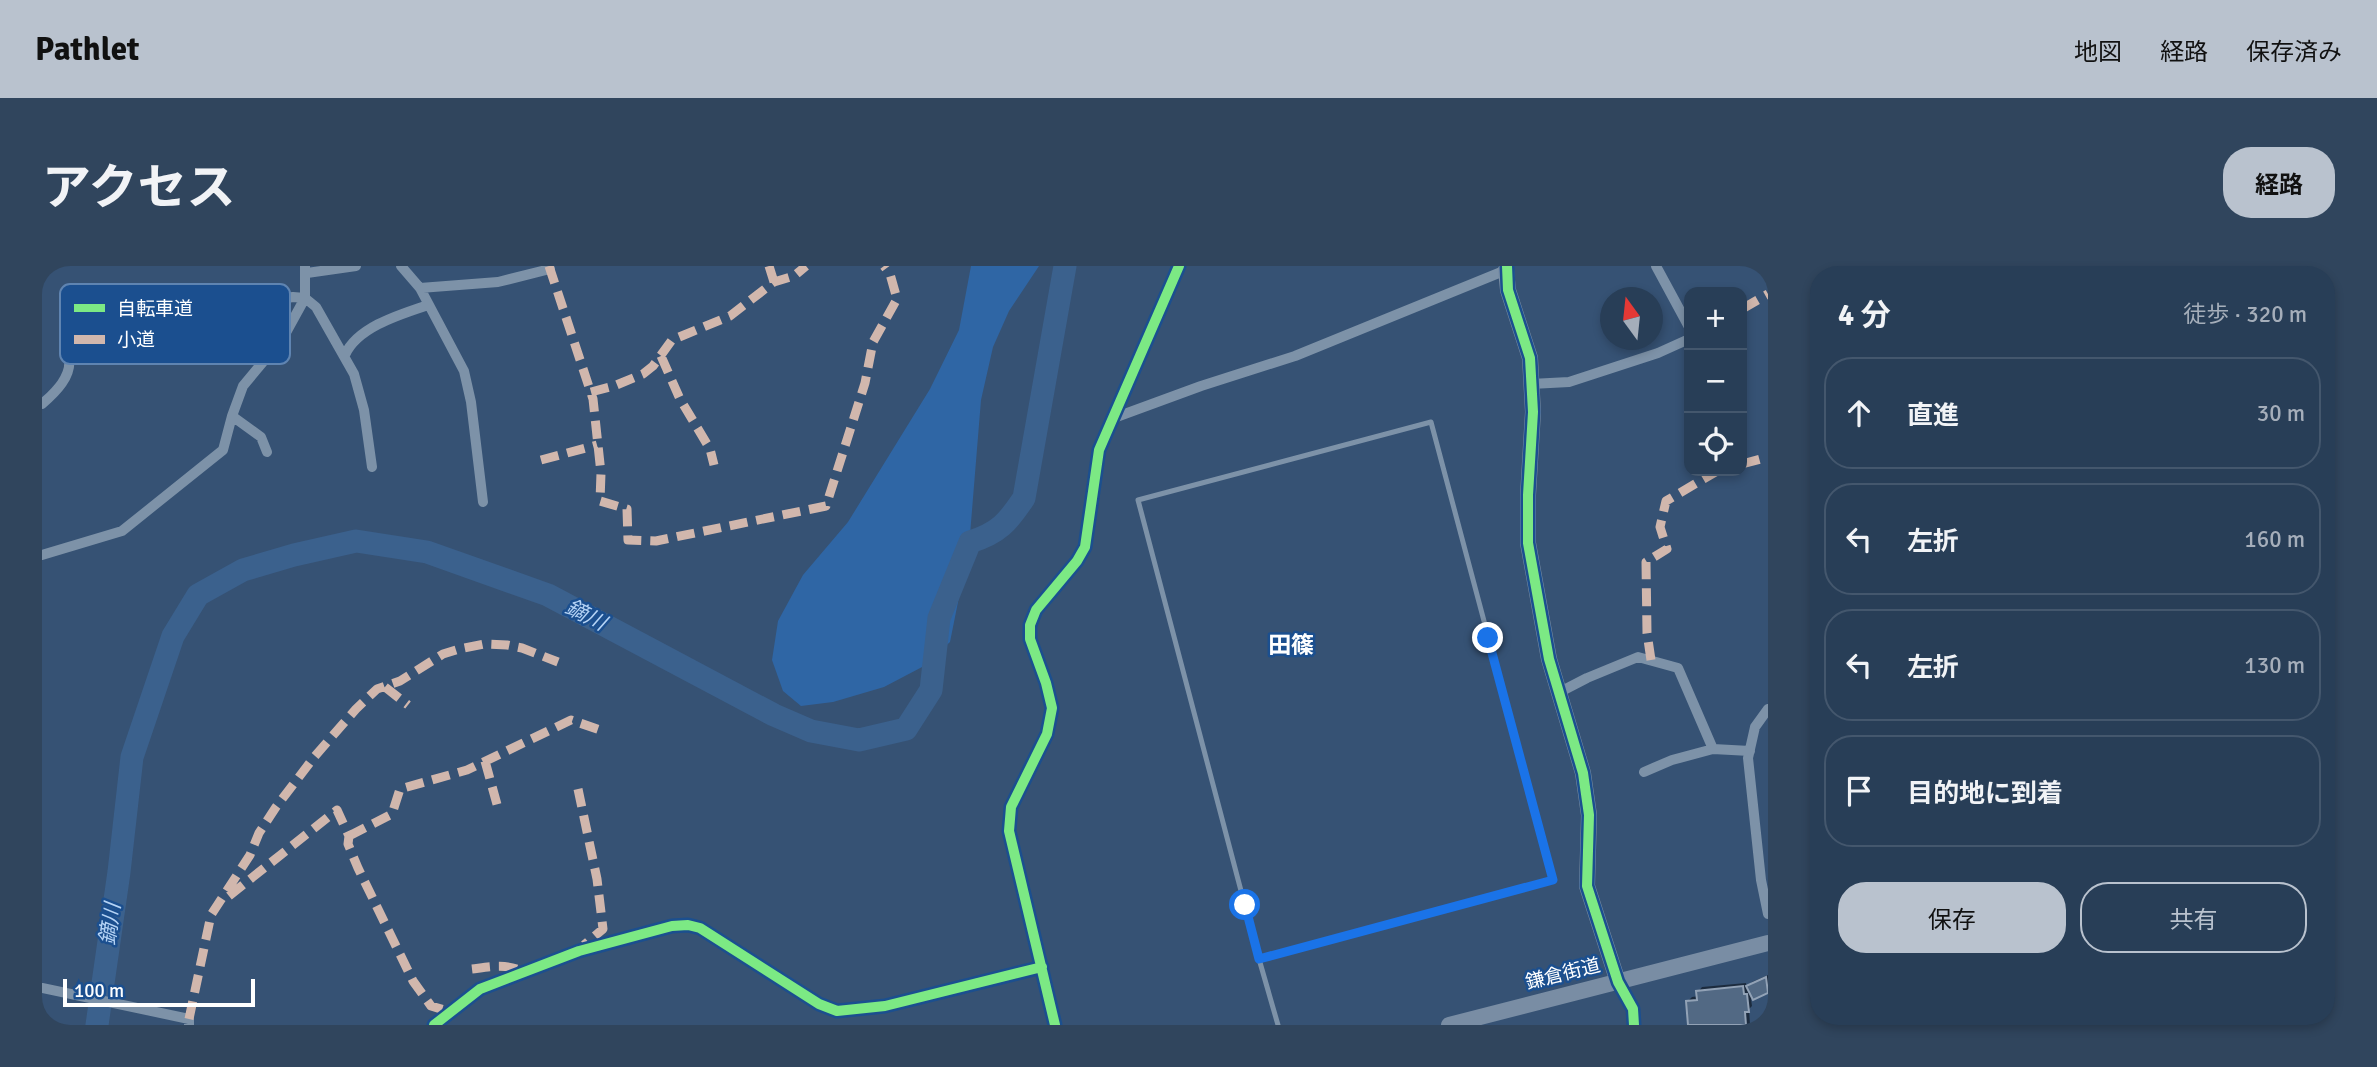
<!DOCTYPE html>
<html lang="ja">
<meta charset="utf-8">
<style>
:root{--surface:#283e57;--page:#30455d;--text:#f1f3f6;--muted:#a5aeba;--line:#44576d;--accent:#b9c2ce}
body{margin:0;font-family:Signika,"Noto Sans JP",sans-serif;background:var(--page);color:var(--text)}
.controls{position:absolute;right:21px;top:21px;display:grid;overflow:hidden;border-radius:14px;box-shadow:0 4px 10px #0003}
.controls button{width:63px;height:63px;display:grid;place-items:center;padding:0;border:0;border-bottom:2px solid var(--line);background:var(--surface);color:var(--text);font:35px sans-serif}
.compass{position:absolute;left:1558px;top:21px;width:63px;height:63px;border-radius:50%;background:var(--surface);box-shadow:0 4px 10px #0003;rotate:345deg}
.scale{position:absolute;left:21px;bottom:18px;width:192px;box-sizing:border-box;padding-left:7px;border:4px solid #fff;border-top:0;font-size:19px;line-height:24px;white-space:nowrap;color:#fff;-webkit-text-stroke:5px #1b4f8f;paint-order:stroke}
.stop{position:absolute;width:21px;height:21px;margin:-16px;border:5px solid #1a73e8;border-radius:50%;background:#fff}
.stop.end{background:#1a73e8;border-color:#fff;box-shadow:0 2px 7px #0008}
.list{margin:0;padding:0;list-style:none}
h2{display:flex;justify-content:space-between;align-items:center;height:91px;margin:0;padding:0 28px;font-size:30px}
h2 small{font-size:23px;font-weight:400;color:var(--muted)}
.list li{display:grid;grid-template-columns:46px 1fr auto;gap:21px;align-items:center;box-sizing:border-box;height:112px;margin:0 14px 14px;padding:0 14px;border:2px solid var(--line);border-radius:28px}
.list b{display:block;font-size:26px;white-space:nowrap}
.list em{font-size:23px;font-style:normal;color:var(--muted)}
.actions{display:flex;gap:14px;padding:21px 28px}
.actions a{flex:1;padding:16px 0;border:2px solid var(--accent);border-radius:28px;text-align:center;font-size:24px;color:var(--accent)}
.actions .main{background:var(--accent);color:#111}
.icon{flex:none;width:38px;height:38px;fill:none;stroke:currentColor;stroke-width:2;stroke-linecap:round;stroke-linejoin:round}
.map{position:relative;flex:none;width:1726px;height:759px;overflow:hidden;border-radius:28px}
header{display:flex;align-items:center;gap:42px;box-sizing:border-box;height:98px;padding:0 35px;background:var(--accent);color:#111}
header strong{font-size:33px}
nav{display:flex;gap:38px;margin-inline-start:auto;font-size:24px}
.intro{display:flex;align-items:center;justify-content:space-between;box-sizing:border-box;height:168px;padding:0 42px}
h1{margin:0;font-size:49px}
.button{padding:18px 32px;border-radius:28px;background:var(--accent);color:#111;font-size:24px;font-weight:700}
main{display:flex;gap:42px;padding:0 42px}
aside{flex:1;background:var(--surface);border-radius:28px;box-shadow:0 4px 10px #0003}
.map>svg:first-child{display:block}
.green{fill:#2f66a5}
.shadow{fill:#0007}
.lines{fill:none;stroke-linecap:round;stroke-linejoin:round}
.river{stroke:#3b618d;stroke-width:23}
.building{fill:#526984;stroke:#92a2b6;stroke-width:2}
.lane{stroke:#7d92a8;stroke-width:5}
.street{stroke:#7d92a8;stroke-width:10}
.secondary{stroke:#798da4;stroke-width:16}
.quiet{stroke:#d1b7ad;stroke-width:9;stroke-dasharray:18 9;stroke-linecap:butt}
.cycleway-casing{stroke:#1b4f8f;stroke-width:15}
.cycleway{stroke:#7ce984;stroke-width:10}
.route{stroke:#1a73e8;stroke-width:9}
.labels{text-anchor:middle;dominant-baseline:central;stroke-width:5;stroke-linejoin:round;paint-order:stroke}
.street-label{font-size:19px;fill:#fff;stroke:#1b4f8f}
.water-label{font-size:21px;font-style:italic;fill:#b5d3f5;stroke:#1b4f8f}
.quarter-label{font-size:23px;font-weight:bold;fill:#fff;stroke:#1b4f8f}
.key{fill:#1b4f8f;stroke:#5f84b1;stroke-width:2}
.key-label{font-size:19px;fill:#fff}
</style>
<header>
<strong>Pathlet</strong>
<nav><a>地図</a><a>経路</a><a>保存済み</a></nav>
</header>
<div class="intro"><h1>アクセス</h1><a class="button">経路</a></div>
<main>
<div class="map">
<svg width="1726" height="759" viewBox="0 0 1726 759">
<rect width="100%" height="100%" fill="#365274"/>
<!-- green -->
<path class="green" d="M929,0H997L967,45L951,81L939,134L927,281L908,376L882,400L842,421L791,436L759,440L741,425L730,394L736,355L761,309L806,256L888,123L917,64Z"/>
<!-- shadow -->
<path class="shadow" d="M1726,709V725L1709,733L1710,740L1707,743L1708,759H1648L1646,735L1650,731L1657,730L1656,726L1660,721L1704,717L1705,722L1710,716Z"/>
<g class="lines">
<!-- river -->
<path class="river" d="M55,759L77,606L90,491L131,370L156,329L201,304L252,289L314,275L385,286L506,329L732,449L769,465L817,474L864,463L889,424L897,352L928,276C957,267 966,256 982,232L1023,0"/>
</g>
<!-- building -->
<path class="building" d="M1724,711L1726,727L1711,734L1704,720Z
M1701,720L1702,728H1705L1707,746H1703L1704,759H1646L1644,735L1655,734L1654,725Z"/>
<g class="lines">
<!-- lane -->
<path class="lane" d="M1217,693L1511,614L1389,156L1096,234L1217,693L1236,759"/>
<!-- street -->
<path class="street" d="M359,0L378,22L422,105L429,136L441,236
M1614,0L1647,61
M265,7L314,0
M378,22L456,16L508,3
M160,50L207,38L251,31L263,32L274,41L312,108L322,144L330,201
M303,89C315,61 359,48 386,39
M1489,118L1527,116L1616,87L1647,73
M0,138C14,126 30,110 27,92
M190,150L219,171L225,186
M1069,153L1159,120L1253,90L1464,4L1465,0
M0,289L80,265L181,184L190,150L201,120L241,72L263,32V0
M1516,427L1545,412L1596,391L1636,402L1671,483L1708,485
M1726,443L1713,461L1706,492L1719,614L1726,648
M1602,506L1630,494L1671,483
M1576,716L1591,743L1592,759
M0,722L147,753V759
M392,759L438,723L537,685L630,660L646,659L658,662L777,738L795,745L843,740L1000,701
M1013,759L967,565L969,541L1005,468L1010,442L1004,417L988,373V359L994,344L1035,295L1043,281L1057,184L1137,0"/>
<!-- secondary -->
<path class="secondary" d="M1464,4L1466,24L1488,92L1491,146L1486,229V277L1507,393L1541,507L1547,549L1545,620L1576,716
M1407,759L1726,677"/>
<!-- quiet -->
<path class="quiet" d="M507,0L551,133L559,207L558,235L585,243L586,274L614,275L784,240L823,117L831,76L855,33L848,8L842,0
M727,0L732,16
M1700,43L1726,28
M619,90L638,133L668,183L672,199
M549,126L572,120L601,108L611,100L630,74L688,50L732,16L752,10L764,0
M499,194L555,179
M1700,198L1726,191
M1609,394L1605,367L1604,296L1625,283L1618,261L1624,235L1675,205
M343,421L366,439
M443,495L456,542
M536,523L555,613L561,663L542,679
M307,570L350,548L358,523L425,504L529,454L564,466
M187,630L295,544L307,570L306,578L316,602L371,715L389,740L409,746
M430,703C447,701 466,697 481,706
M147,753L169,649L208,589L217,567L234,541L273,490L314,443L335,423L358,415L401,388L417,383L442,378L465,379L480,382L516,396"/>
<!-- cycleway casing -->
<g class="cycleway-casing">
<path id="cycleway" d="M1465,0L1466,24L1488,92L1491,146L1486,229V277L1507,393L1541,507L1547,549L1545,620L1576,716L1591,743L1592,759
M392,759L438,723L537,685L630,660L646,659L658,662L777,738L795,745L843,740L1000,701
M1013,759L967,565L969,541L1005,468L1010,442L1004,417L988,373V359L994,344L1035,295L1043,281L1057,184L1137,0"/>
</g>
<!-- cycleway -->
<use href="#cycleway" class="cycleway"/>
</g>
<g class="lines">
<!-- route -->
<path class="route" d="M1203,639L1217,693L1511,614L1446,372"/>
</g>
<g class="labels">
<!-- street labels -->
<g class="street-label">
<text transform="translate(1521 708) rotate(-14)">鎌倉街道</text>
</g>
<!-- water labels -->
<g class="water-label">
<text transform="translate(544 349) rotate(27)">鏑川</text>
<text transform="translate(68 658) rotate(-82)">鏑川</text>
</g>
<!-- quarter labels -->
<g class="quarter-label">
<text x="1249" y="379">田篠</text>
</g>
</g>
<!-- legend -->
<rect x="18" y="18" width="230" height="80" rx="10" class="key"/>
<rect x="32" y="38" width="31" height="8" fill="#7ce984"/>
<rect x="32" y="69" width="31" height="9" fill="#d1b7ad"/>
<g class="key-label">
<text x="75" y="49">自転車道</text>
<text x="75" y="80">小道</text>
</g>
</svg>
<div class="controls">
<button>+</button>
<button>−</button>
<button><svg class="icon" aria-label="locate" viewBox="0 0 24 24"><circle cx="12" cy="12" r="6"/><path d="M12 2v4M12 18v4M2 12h4M18 12h4"/></svg></button>
</div>
<svg class="compass" viewBox="-18 -18 36 36"><path d="M0-13l5 13h-10z" fill="#e53935"/><path d="M0 13l5-13h-10z" fill="#a5aeba"/></svg>
<div class="scale">100 m</div>
<div class="stop" style="left:1203px;top:639px"></div>
<div class="stop end" style="left:1446px;top:372px"></div>
</div>
<aside>
<h2>4 分<small>徒歩 · 320 m</small></h2>
<ul class="list">
<li><svg class="icon" aria-label="ahead" viewBox="0 0 24 24"><path d="M12 20V5M6 11l6-6 6 6"/></svg><div><b>直進</b></div><em>30 m</em></li>
<li><svg class="icon" aria-label="left" viewBox="0 0 24 24"><path d="M17 20v-9H6M10 6l-5 5 5 5"/></svg><div><b>左折</b></div><em>160 m</em></li>
<li><svg class="icon" aria-label="left" viewBox="0 0 24 24"><path d="M17 20v-9H6M10 6l-5 5 5 5"/></svg><div><b>左折</b></div><em>130 m</em></li>
<li><svg class="icon" aria-label="arrive" viewBox="0 0 24 24"><path d="M6 21V4h12l-3 4 3 4H6"/></svg><div><b>目的地に到着</b></div></li>
</ul>
<div class="actions"><a class="main">保存</a><a>共有</a></div>
</aside>
</main>
